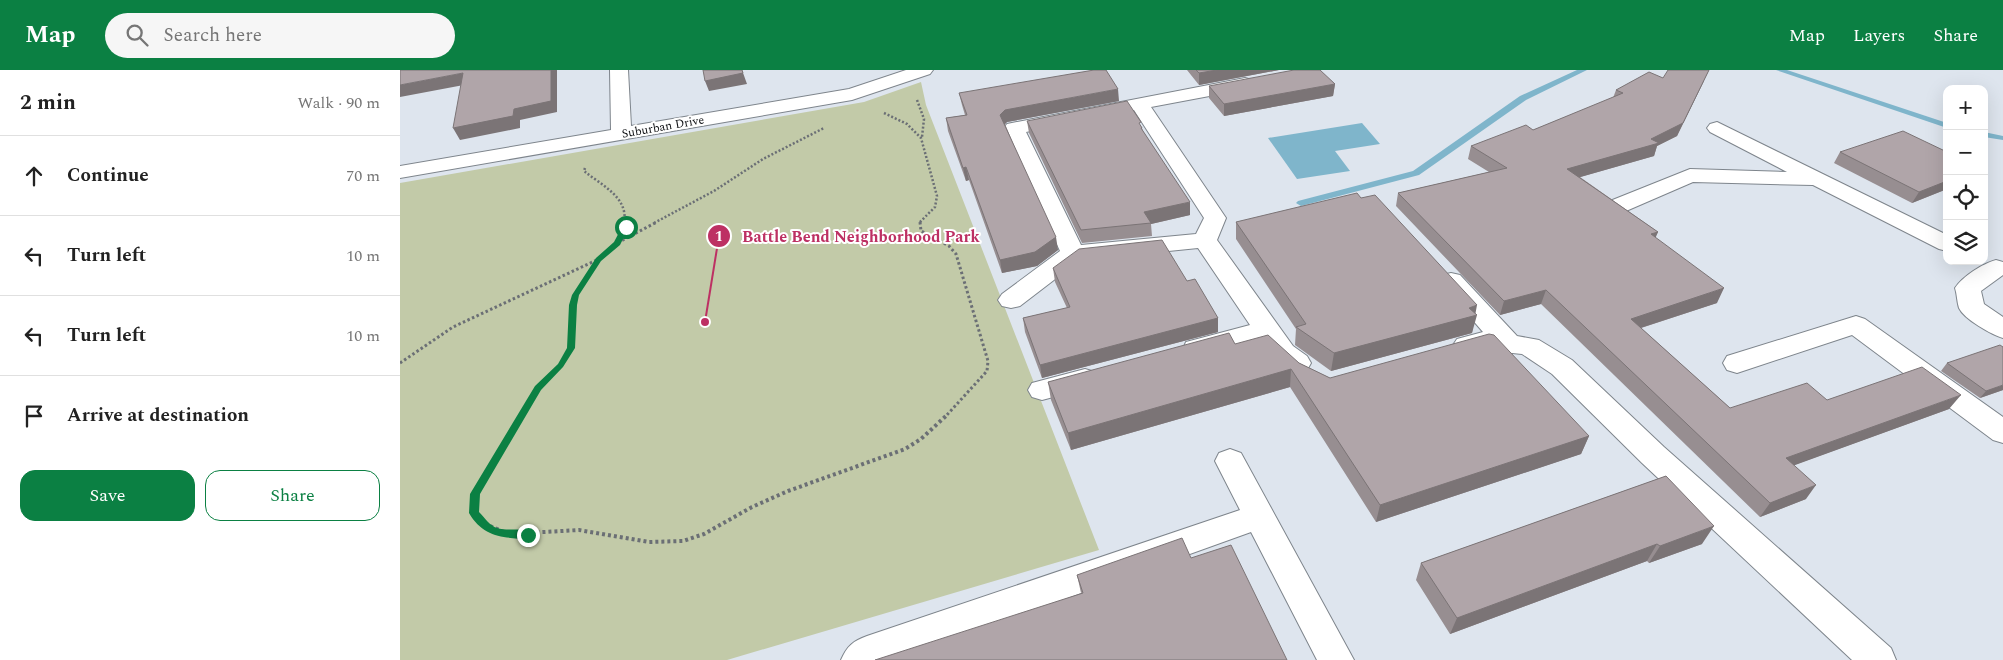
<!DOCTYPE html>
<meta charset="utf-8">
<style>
:root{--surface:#fff;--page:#f6f6f6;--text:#222;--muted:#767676;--line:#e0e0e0;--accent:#0b8043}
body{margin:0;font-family:Spectral,serif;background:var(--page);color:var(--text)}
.controls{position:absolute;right:15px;top:15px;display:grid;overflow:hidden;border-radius:10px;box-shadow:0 5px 20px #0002}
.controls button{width:45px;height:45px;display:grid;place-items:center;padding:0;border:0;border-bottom:1px solid var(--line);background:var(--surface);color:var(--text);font:25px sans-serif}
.stop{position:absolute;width:15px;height:15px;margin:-11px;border:4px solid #0b8043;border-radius:50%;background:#fff}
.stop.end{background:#0b8043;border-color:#fff;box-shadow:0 1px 5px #0008}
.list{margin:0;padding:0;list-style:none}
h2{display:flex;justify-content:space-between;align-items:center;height:65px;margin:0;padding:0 20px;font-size:21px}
h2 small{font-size:16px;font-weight:400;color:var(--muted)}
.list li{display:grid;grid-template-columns:32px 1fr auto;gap:15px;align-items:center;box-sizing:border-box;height:80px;padding:0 20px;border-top:1px solid var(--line)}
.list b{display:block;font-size:19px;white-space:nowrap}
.list em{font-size:16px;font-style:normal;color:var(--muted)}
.actions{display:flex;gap:10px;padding:15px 20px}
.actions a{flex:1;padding:11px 0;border:1px solid var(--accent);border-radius:15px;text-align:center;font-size:18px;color:var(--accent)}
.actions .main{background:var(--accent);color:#fff}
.icon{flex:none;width:28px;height:28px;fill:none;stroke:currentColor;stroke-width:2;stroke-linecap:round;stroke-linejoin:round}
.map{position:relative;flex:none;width:1603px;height:590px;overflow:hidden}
header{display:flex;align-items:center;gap:30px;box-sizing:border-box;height:70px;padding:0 25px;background:var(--accent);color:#fff}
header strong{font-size:24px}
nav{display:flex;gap:28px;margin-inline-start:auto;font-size:18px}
.search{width:350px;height:45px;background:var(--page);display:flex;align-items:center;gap:12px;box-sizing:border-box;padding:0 18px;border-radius:28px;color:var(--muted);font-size:19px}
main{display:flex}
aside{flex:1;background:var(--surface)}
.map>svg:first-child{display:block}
.green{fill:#c2caa8}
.water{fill:#7fb5cb}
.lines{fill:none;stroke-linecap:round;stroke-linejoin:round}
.stream{fill:#7fb5cb;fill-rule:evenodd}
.minor-casing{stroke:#7e858c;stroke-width:2}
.path-far2{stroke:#6b6f75;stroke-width:2.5;stroke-dasharray:2 2;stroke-linecap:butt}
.path-far1{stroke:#6b6f75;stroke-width:3;stroke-dasharray:2.5 2.5;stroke-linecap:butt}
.path{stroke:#6b6f75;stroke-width:4;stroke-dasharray:3 3;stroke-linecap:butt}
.minor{fill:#fff;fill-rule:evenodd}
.wall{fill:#978e91}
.shaded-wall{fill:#7b7476}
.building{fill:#b0a5a9;stroke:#7b7476}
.route{fill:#0b8043}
.labels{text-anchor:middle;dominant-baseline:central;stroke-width:4;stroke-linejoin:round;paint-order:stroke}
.far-street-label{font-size:12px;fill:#0b0d10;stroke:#fff}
.leader{fill:none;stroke:#bd3063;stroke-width:2}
.callout-dot{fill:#bd3063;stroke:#fff;stroke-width:2}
.mark-label{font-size:15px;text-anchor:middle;font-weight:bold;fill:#fff}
.callout-label{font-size:16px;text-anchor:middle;font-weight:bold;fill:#bd3063;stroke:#fff;stroke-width:4;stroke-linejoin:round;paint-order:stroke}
</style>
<header>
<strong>Map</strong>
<div class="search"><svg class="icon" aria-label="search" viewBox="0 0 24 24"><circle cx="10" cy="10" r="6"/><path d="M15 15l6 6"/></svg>Search here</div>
<nav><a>Map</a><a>Layers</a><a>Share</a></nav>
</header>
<main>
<aside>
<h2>2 min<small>Walk · 90 m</small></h2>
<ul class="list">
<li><svg class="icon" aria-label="ahead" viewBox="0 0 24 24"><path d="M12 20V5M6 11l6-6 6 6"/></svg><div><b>Continue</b></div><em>70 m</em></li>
<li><svg class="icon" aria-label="left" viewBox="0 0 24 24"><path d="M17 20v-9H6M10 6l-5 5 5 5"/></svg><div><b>Turn left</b></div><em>10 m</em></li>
<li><svg class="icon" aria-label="left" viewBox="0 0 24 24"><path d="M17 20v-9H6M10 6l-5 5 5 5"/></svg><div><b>Turn left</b></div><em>10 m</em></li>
<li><svg class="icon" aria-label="arrive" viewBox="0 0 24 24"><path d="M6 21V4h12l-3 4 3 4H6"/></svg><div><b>Arrive at destination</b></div></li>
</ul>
<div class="actions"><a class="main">Save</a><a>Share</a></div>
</aside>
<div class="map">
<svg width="1603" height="590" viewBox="0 0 1603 590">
<rect width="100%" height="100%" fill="#dee5ee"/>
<!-- green -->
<path class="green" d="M521,12L526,35L699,480L327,590H0V113L464,32Z"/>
<!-- water -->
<path class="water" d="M962,53L980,74L935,81L950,101L897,109L868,68Z"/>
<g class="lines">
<!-- stream -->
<path class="stream" d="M1177,0H1187L1126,30L1019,105L901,136L896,133L898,131L1013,101L1120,26Z
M1376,0H1387L1547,53V58Z
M1584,62L1603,66V70L1584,67Z"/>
<!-- minor casing -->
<g class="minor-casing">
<path id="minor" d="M210,0H228L231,56L449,19L506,0H533L530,4L452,30L0,108V96L211,60Z
M845,8L852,10L854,14L852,18L751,37L826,148L817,170L893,276L907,286L911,293L907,300C884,306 872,287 861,270L796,288L786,286L783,279L786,272L850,255L798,178L680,190L620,236L611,238L602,236L598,230L602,224L660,181L604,58L607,54ZM734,40L804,148L796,164L681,175L626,62Z
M1317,52L1547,165V181L1539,179L1413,115L1293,112L1226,141L1218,143L1210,141L1207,136L1210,131L1290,99L1387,102L1310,62L1307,58L1310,54Z
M1596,190L1603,192V205L1581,221L1584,234L1603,247V268C1592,265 1564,249 1559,238C1557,232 1557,224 1555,218C1563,206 1582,194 1596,190Z
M1051,203L1060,205L1117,266L1139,270L1172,290L1264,377L1491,578L1496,590H1452L1242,393L1152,304L1122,284L1083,280L1066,284L1057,281L1053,275L1057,269L1083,262L1039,211L1042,205Z
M1456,246L1465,249L1603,347V373L1593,370L1452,265L1337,303L1327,300L1323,293L1327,286Z
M685,299L695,302L699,309L695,316L642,330L632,327L628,320L632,313Z
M830,379L841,383L954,590H917L851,462L495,590H441C447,576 453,571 467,566L840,440L815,391L819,383Z"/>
</g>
<!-- path-far2 -->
<path class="path-far2" d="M517,30L524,49L522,67
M484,43L507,54L521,68L537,126L535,137L519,153
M185,98L184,101C201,115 229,127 224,153
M254,153L314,121L363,89L424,58"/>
<!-- path-far1 -->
<path class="path-far1" d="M520,152L521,161L549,176L556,184L588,291L587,301L546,346
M217,173L224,152
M0,293L53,257L199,189L217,173L257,152
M121,346L138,318L160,296L171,278L173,235L176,225L199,189"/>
<!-- path -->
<path class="path" d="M122,345L75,424L74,443L85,454L109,464L179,460L249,472L283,471L304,464L352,437L388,421L505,379L521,369L547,345"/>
<!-- minor -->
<use href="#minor" class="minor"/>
</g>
<!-- wall -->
<path class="wall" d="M787,0H879L799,15Z
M1263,8L1304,11L1277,66L1257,76L1254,86L1180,107L1258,162L1255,167L1317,233L1241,258L1330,338L1427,330L1549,339L1394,395L1406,429L1360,447L1141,234L1100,245L996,136L998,123L1089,102L1068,89L1071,76L1133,60L1213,28L1216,20Z
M935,14L933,26L824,46L809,28V16Z
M559,23L719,31L607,52L605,54L658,180L637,196L602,203L569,110L566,111L548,61L546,48L565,45L562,35Z
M627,51L741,56L742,58L743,61L790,145L751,154L752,166L682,173L629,63Z
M1440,82H1547V119L1512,133L1434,93Z
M836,152L1075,244L1072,263L931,301L895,275L896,259L836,169Z
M653,198L787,211L818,248V262L642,308L625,262L623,248L667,238L655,212Z
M835,274L899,293L930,308L1189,366L1181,384L976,452L890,317L671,380L651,330L648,312Z
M1547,293L1603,320L1580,328L1541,301Z
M1266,406L1302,474L1249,493L1247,491L1050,564L1016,510L1021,493Z
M791,488L681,523L677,505Z"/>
<!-- shaded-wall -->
<path class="shaded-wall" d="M151,0H157V42L120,50V58L60,70L53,58L114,39Z
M342,0L347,14L309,21L305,11Z
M817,0H879L799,15V3Z
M1309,0L1277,66L1257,76L1254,86L1163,112L1167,99Z
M63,3L69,14L0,27V15Z
M935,14L933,26L824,46V34Z
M718,19L719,31L607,52L602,57L600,45L605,40Z
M566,97L569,110L566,111L563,98Z
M1547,111V119L1512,133L1519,122Z
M790,132V145L751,154L744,142Z
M1258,162L1252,176L1251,164Z
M656,167L658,180L637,196L602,203L600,190Z
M1324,218L1317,233L1225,263L1231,249Z
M1146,220L1141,234L1100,245L1104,231Z
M1077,235L1075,246L1077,245L1072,263L931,301L934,283Z
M818,248V262L642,308L640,295Z
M891,299L890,317L671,380L668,363Z
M1603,315V320L1580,328L1586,321Z
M1561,325L1549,339L1376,402L1386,388Z
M1189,366L1181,384L976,452L980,435Z
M1416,415L1406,429L1360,447L1370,433Z
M1314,456L1302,474L1249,493L1260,476Z
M1257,474L1247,491L1050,564L1057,548Z"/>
<!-- building -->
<path class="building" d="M0,0H151V31L114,39L113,46L53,58L63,3L0,15Z
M303,0H342L343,3L305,11Z
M694,0H706L718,19L605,40L600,45L656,167L635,182L600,190L566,97L563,98L546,48L567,45L559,23Z
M796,0H817L799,3Z
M894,0H920L935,14L824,34L809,16Z
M1268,0H1309L1283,53L1251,69L1259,73L1167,99L1258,162L1251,164L1324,218L1231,249L1330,338L1407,313L1427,330L1522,297L1561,325L1386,388L1416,415L1370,433L1146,220L1104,231L998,123L1107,98L1071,76L1126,55L1133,60L1223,23L1216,20L1249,2L1263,8Z
M727,31L741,52L739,53L742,58H741L790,132L744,142L751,153L681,160L627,51Z
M1503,61L1547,82V111L1519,122L1440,82Z
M957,123L961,128L975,125L1077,235L1069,238L1077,245L934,283L896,257L906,254L836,152Z
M762,170L787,211L795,209L818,248L640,295L623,248L670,237L653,198L679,179Z
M829,263L835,274L868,265L899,293L930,308L1089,264L1094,265L1189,366L980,435L891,299L668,363L648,312Z
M1600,275L1603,277V315L1586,321L1547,293Z
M1266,406L1314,456L1260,476L1257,474L1057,548L1021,493Z
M782,468L791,488L831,475L887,590H475L683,523L677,505Z"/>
<!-- route -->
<path class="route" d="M223,155L229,157L220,175L201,191L179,225L177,235L175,278L163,297L141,320L80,424L79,442C84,447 90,456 97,458C107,462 126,456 133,465L128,469C103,468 83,467 69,443L70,424L135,316L158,294L167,278L169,235L172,225L196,188L214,172Z"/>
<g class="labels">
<!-- far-street labels -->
<g class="far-street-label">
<text transform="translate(263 57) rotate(-10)">Suburban Drive</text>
</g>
</g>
<!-- callouts -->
<path class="leader" d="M305 252L319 166"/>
<g class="callout-dot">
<circle cx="305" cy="252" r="5"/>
<circle cx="319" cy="166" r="12"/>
</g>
<g class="mark-label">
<text x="319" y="171">1</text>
</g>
<g class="callout-label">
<text x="461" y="172">Battle Bend Neighborhood Park</text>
</g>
</svg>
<div class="controls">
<button>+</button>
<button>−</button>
<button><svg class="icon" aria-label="locate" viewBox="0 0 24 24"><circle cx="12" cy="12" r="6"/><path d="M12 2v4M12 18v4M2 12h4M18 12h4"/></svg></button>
<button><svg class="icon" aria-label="layers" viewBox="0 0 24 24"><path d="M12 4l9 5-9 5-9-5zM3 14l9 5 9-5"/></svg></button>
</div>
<div class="stop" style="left:226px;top:157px"></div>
<div class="stop end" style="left:128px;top:465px"></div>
</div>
</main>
